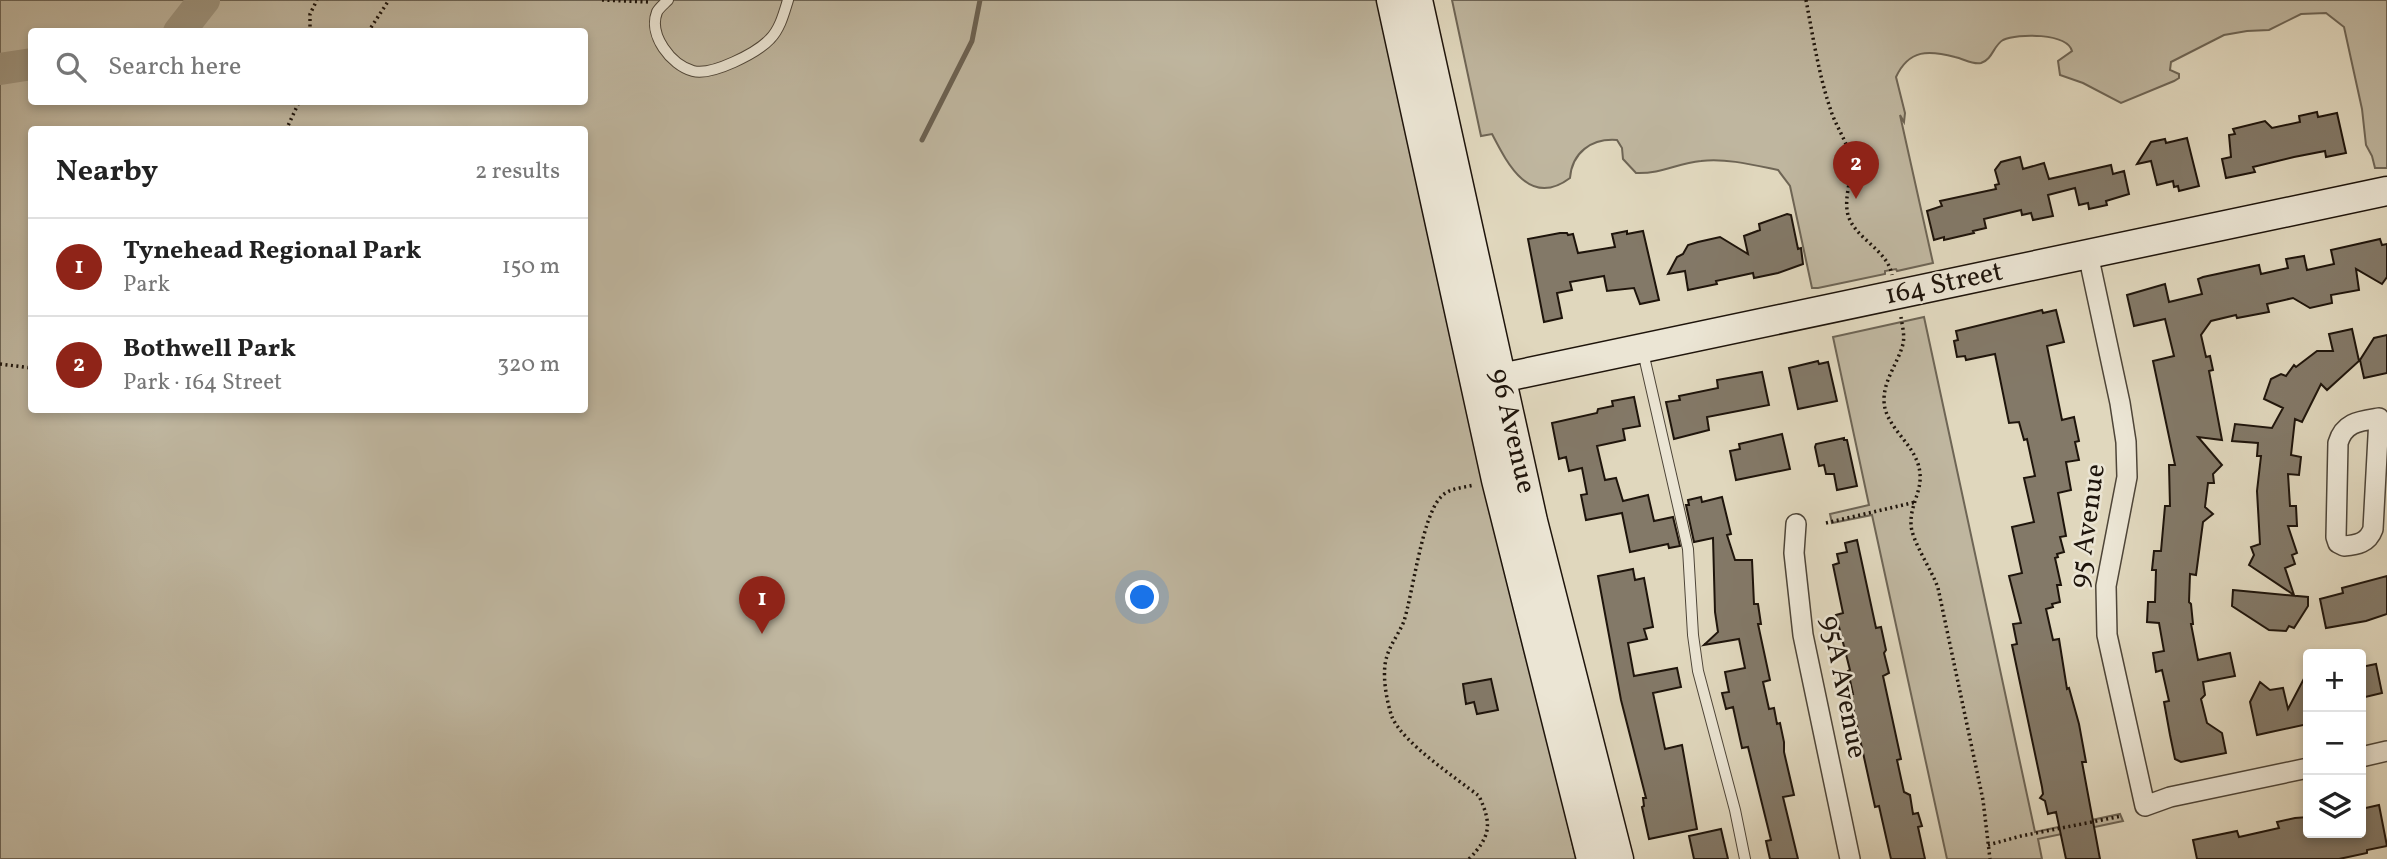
<!DOCTYPE html>
<meta charset="utf-8">
<style>
:root{--surface:#fff;--page:#f6f6f6;--text:#222;--muted:#767676;--line:#e0e0e0;--accent:#8f2418}
body{margin:0;font-family:Vollkorn,serif;background:var(--page);color:var(--text)}
.controls{position:absolute;right:21px;bottom:21px;display:grid;overflow:hidden;border-radius:7px;box-shadow:0 4px 10px #0003}
.controls button{width:63px;height:63px;display:grid;place-items:center;padding:0;border:0;border-bottom:2px solid var(--line);background:var(--surface);color:var(--text);font:35px sans-serif}
.you{position:absolute;left:1143px;top:598px;width:24px;height:24px;margin:-18px;border:5px solid #fff;border-radius:50%;background:#1a73e8;box-shadow:0 0 0 10px #1a73e833}
.badge{display:grid;place-items:center;width:46px;height:46px;border-radius:50%;background:var(--accent);color:#fff;font-size:23px;font-weight:700}
.pin{position:absolute;translate:-50% -58px;filter:drop-shadow(0 2px 4px #0008)}
.pin::after{content:'';position:absolute;top:37px;width:24px;height:21px;background:inherit;clip-path:polygon(0 0,100% 0,50% 100%)}
.list{margin:0;padding:0;list-style:none}
h2{display:flex;justify-content:space-between;align-items:center;height:91px;margin:0;padding:0 28px;font-size:30px}
h2 small{font-size:23px;font-weight:400;color:var(--muted)}
.list li{display:grid;grid-template-columns:46px 1fr auto;gap:21px;align-items:center;box-sizing:border-box;height:98px;padding:0 28px;border-top:2px solid var(--line)}
.list b{display:block;font-size:26px;white-space:nowrap}
.list p{margin:0;font-size:23px;white-space:nowrap;color:var(--muted)}
.list em{font-size:23px;font-style:normal;color:var(--muted)}
.icon{flex:none;width:38px;height:38px;fill:none;stroke:currentColor;stroke-width:2;stroke-linecap:round;stroke-linejoin:round}
.map{position:relative;flex:none;width:2387px;height:859px;overflow:hidden}
.search{position:absolute;background:var(--surface);box-shadow:0 4px 10px #0003;left:28px;top:28px;width:560px;height:77px;display:flex;align-items:center;gap:18px;box-sizing:border-box;padding:0 24px;border-radius:7px;color:var(--muted);font-size:26px}
.panel{position:absolute;background:var(--surface);box-shadow:0 4px 10px #0003;left:28px;top:126px;width:560px;height:287px;border-radius:7px}
.map>svg:first-child{display:block}
.green{fill:#bfb69f;stroke:#6e6555;stroke-width:2;fill-rule:evenodd}
.lines{fill:none;stroke-linecap:round;stroke-linejoin:round}
.stream{stroke:#6b6151;stroke-width:5}
.river{stroke:#9e9580;stroke-width:32}
.building{fill:#837968;stroke:#1e140b;stroke-width:2}
.lane-casing{stroke:#4e4538;stroke-width:12}
.street-casing{stroke:#4e4538;stroke-width:22}
.secondary-casing{stroke:#1e140b;stroke-width:31}
.path{stroke:#1e140b;stroke-width:3.5;stroke-dasharray:2 3.5;stroke-linecap:butt}
.lane{stroke:#ebe5d4;stroke-width:10}
.street{stroke:#ebe5d4;stroke-width:19}
.secondary{stroke:#ebe5d4;stroke-width:28}
.labels{text-anchor:middle;dominant-baseline:central;stroke-width:5;stroke-linejoin:round;paint-order:stroke}
.street-label{font-size:28px;fill:#1e140b;stroke:#ebe5d4}
</style>
<div class="map">
<svg width="2387" height="859" viewBox="0 0 2387 859">
<rect width="100%" height="100%" fill="#e0d7bd"/>
<filter id="stains"><feTurbulence type="fractalNoise" baseFrequency=".00286" numOctaves="4"/><feColorMatrix values="0 0 0 0 .2 0 0 0 0 .09 0 0 0 0 .02 0 0 0 .5 -.17"/></filter>
<radialGradient id="worn" r=".72"><stop offset=".6" stop-color="#630" stop-opacity="0"/><stop offset="1" stop-color="#630" stop-opacity=".3"/></radialGradient>
<!-- green -->
<path class="green" d="M0,0H1380L1576,859H0ZM32,32H584V102H32ZM32,130H584V410H32Z
M1452,0H2387V168H2375L2372,156L2366,145L2362,109L2344,27L2326,13L2301,14L2269,30L2247,31L2224,35L2171,62L2170,70L2179,74V78L2174,81L2121,103L2083,83L2060,75L2058,61L2072,51C2067,33 2018,33 2003,40C1993,46 1993,59 1981,63C1973,65 1964,59 1955,57C1929,50 1909,49 1896,77L1905,113L1904,122L1900,115L1933,263L1897,271L1896,269L1885,271V274L1818,288H1812L1790,186L1778,170C1754,165 1726,158 1701,161C1677,163 1662,174 1636,173L1623,159L1622,148L1617,140C1591,138 1572,153 1570,178C1530,208 1508,165 1492,134L1481,136Z
M1924,317L2035,832L2120,814L2123,821L2038,839L2042,859H1947L1872,515L1832,523L1830,514L1869,505L1833,337Z"/>
<g class="lines">
<!-- stream -->
<path class="stream" d="M922,140L972,41L980,0"/>
<!-- river -->
<path class="river" d="M179,32L204,0
M0,69L32,64"/>
</g>
<!-- building -->
<path class="building" d="M2317,112L2318,117L2337,113L2346,153L2326,157L2325,151L2294,157L2253,167L2255,172L2226,178L2222,159L2231,157L2229,135L2235,134L2233,129L2265,121L2272,128L2300,122L2299,116Z
M2187,138L2199,186L2179,191L2178,186L2174,187L2173,181L2157,185L2151,161L2137,164L2151,142L2165,139L2166,143Z
M2020,157L2023,169L2044,163L2049,179L2111,165L2113,174L2124,171L2129,194L2106,201L2107,205L2089,209L2088,203L2079,205L2075,188L2048,195L2053,216L2033,220L2031,213L2022,215L2021,210L1984,219L1986,228L1973,231L1974,233L1944,240V237L1934,240L1927,211L1942,206L1940,201L1996,189L1995,185L1999,184L1995,170L2001,162Z
M1787,214L1791,215L1798,249L1801,248L1803,264L1778,273L1754,278L1753,273L1716,281L1717,284L1688,290L1685,271L1668,274L1677,257L1683,254L1688,245L1698,242L1720,237L1748,254L1744,236L1760,230L1759,224Z
M1627,231V234L1643,231L1659,300L1640,304L1634,288L1607,291L1604,276L1570,282L1572,290L1557,293L1562,318L1544,322L1528,239L1560,233H1567L1568,235L1573,234L1578,253L1615,247L1612,234Z
M2380,239L2382,245L2387,244V277L2382,284L2356,269L2359,290L2331,295L2332,303L2310,308L2293,298L2267,304L2269,312L2237,318L2236,315L2211,321L2201,335L2206,357L2210,356L2213,370L2209,371L2222,440L2198,437L2222,465L2213,474L2214,483H2208L2205,507L2213,514L2203,522L2196,575L2190,574L2189,602L2191,604L2193,624H2191L2198,660L2230,653L2235,676L2203,682L2205,695L2201,699L2207,723L2222,733L2226,753L2181,762L2175,759L2170,735L2164,702L2169,701L2162,670L2156,672L2153,653L2164,651L2159,623L2147,622L2148,602H2155L2156,570H2152L2154,551H2161L2165,506H2170L2169,465H2175L2153,361L2174,356L2165,319L2134,326L2127,295L2165,284L2169,302L2202,294L2198,279L2203,277L2259,265L2261,274L2288,268L2286,259L2304,256L2307,270L2334,264L2331,250Z
M2042,310L2043,313L2056,310L2064,342L2047,346L2062,420L2074,417L2079,441L2075,442L2079,460L2066,462L2071,490L2058,493L2066,536L2060,537L2064,552L2057,554L2058,557L2055,558L2061,585H2057L2060,602L2052,604L2053,607L2046,609L2053,640L2059,639L2067,689L2069,688L2079,724L2086,762H2082L2100,859H2066L2056,812L2048,814L2045,801L2040,798L2043,794L2042,787L2012,645L2017,644L2013,624L2021,623L2009,576L2022,573L2012,527L2034,522L2024,478L2035,476L2027,439L2024,440L2019,422L2009,423L1995,354L1966,360L1965,356L1957,357L1954,341L1958,340L1956,331Z
M2352,329L2359,361L2327,390L2321,384L2302,422L2295,419L2291,455L2301,457L2299,475L2288,474L2290,506H2296L2297,526H2288L2297,553L2292,555L2295,564L2285,568L2294,595L2249,565L2254,555L2251,547L2260,544L2257,491L2261,456H2257L2258,443L2232,441L2235,424L2272,428L2283,408L2264,399L2271,379L2281,374L2286,376L2294,365L2296,367L2317,351H2333L2329,334Z
M2387,335V373L2364,378L2360,360L2374,338Z
M1818,361L1819,364L1828,362L1837,401L1798,409L1789,368Z
M1762,372L1769,405L1707,417L1709,430L1674,439L1666,402L1680,400L1679,396L1718,388L1717,380Z
M1634,397L1640,426L1623,429L1625,440L1597,446L1605,480L1616,478L1623,501L1648,495L1654,521L1673,517L1680,546L1669,548L1668,544L1630,552L1622,513L1586,520L1581,495L1587,494L1582,468L1569,471L1566,457L1559,459L1552,423L1597,413L1598,409L1613,406L1612,401Z
M1782,434L1790,469L1736,480L1730,451L1740,449L1739,444Z
M1844,438V440H1847L1857,486L1837,490L1834,474H1826L1824,465L1819,466L1815,447L1816,444Z
M1701,497L1702,502L1722,497L1731,534L1727,535L1735,560H1752L1754,604H1758L1761,624H1758L1770,680L1763,682L1769,709L1774,708L1777,724L1780,723L1784,742V752L1794,795L1783,797L1798,859H1770L1766,841L1771,840L1748,747L1742,748L1733,707L1726,709L1722,693L1729,692L1725,672L1745,668L1739,639L1704,645L1718,632L1715,612L1713,538L1694,542L1686,505H1689L1688,500Z
M1857,540L1876,628L1881,627L1886,650L1884,653L1889,673L1883,676L1901,759L1897,760L1904,792L1910,795L1913,814L1918,813L1922,826L1918,827L1925,859H1891L1879,806L1875,807L1850,694H1853L1848,671L1850,670L1836,615L1843,613L1833,565L1839,563L1837,554L1847,552L1845,543Z
M1633,569L1635,580L1644,578L1653,627L1644,629L1647,639L1628,643L1634,676L1677,668L1681,687L1653,693L1665,749L1682,745L1697,829L1649,839L1642,807L1644,806L1643,798H1646L1621,700L1598,576Z
M2387,576V614L2366,621L2326,628L2320,599L2343,593L2342,588Z
M2233,590L2308,597V606L2294,628L2289,626L2286,631L2269,630L2232,606Z
M2376,664L2382,693L2361,698V667Z
M2308,671V724L2257,735L2250,702L2260,682L2270,690L2283,688L2288,709Z
M1491,679L1498,710L1477,714L1474,702L1466,704L1463,684Z
M2379,805L2387,846L2367,850V853L2339,859H2197L2193,840L2237,831L2239,837L2279,828L2277,822L2295,818L2308,817V833H2361V809Z
M1721,829L1728,859H1694L1689,836Z"/>
<g class="lines">
<!-- lane casing -->
<g class="lane-casing">
<path id="lane" d="M668,0C664,4 659,8 657,12C648,35 671,65 693,71C712,76 757,53 770,39C780,29 784,13 788,0
M1643,352L1688,549L1693,635L1698,671L1735,810L1745,859"/>
</g>
<!-- street casing -->
<g class="street-casing">
<path id="street" d="M2088,254L2120,403L2126,442L2127,477L2106,586L2107,635L2145,806L2170,797L2308,768
M2379,418L2373,529C2368,543 2357,545 2344,546L2338,543L2336,537L2338,443C2344,422 2360,421 2379,418Z
M1796,524L1794,553L1803,635L1850,859
M2361,757L2387,751"/>
</g>
<!-- secondary casing -->
<g class="secondary-casing">
<path id="secondary" d="M1391,0L1496,480L1591,859
M1418,0L1533,521L1619,859
M1467,345L1501,378L2387,191"/>
</g>
<!-- path -->
<path class="path" d="M602,0L649,2
M1806,0C1813,37 1819,76 1831,111C1836,126 1846,140 1850,156C1854,176 1843,196 1848,215C1855,239 1887,249 1892,275
M310,32V14L317,0
M368,32L389,0
M286,130L299,102
M1901,317C1902,325 1905,335 1903,344C1898,363 1884,379 1884,400C1884,424 1909,440 1917,461C1927,487 1910,501 1911,524C1911,540 1932,570 1938,588L1983,800L1990,859
M0,364L32,368
M1826,523L1916,502
M1988,845L2021,836L2122,816
M1469,859C1491,836 1492,824 1479,796C1456,778 1403,743 1392,717C1387,703 1383,680 1385,665C1387,648 1398,636 1404,621C1413,592 1422,518 1440,498C1448,488 1462,488 1474,485"/>
<!-- lane -->
<use href="#lane" class="lane"/>
<!-- street -->
<use href="#street" class="street"/>
<!-- secondary -->
<use href="#secondary" class="secondary"/>
</g>
<g class="labels">
<!-- street labels -->
<g class="street-label">
<text transform="translate(1944 284) rotate(-12)">164 Street</text>
<text transform="translate(1512 431) rotate(77)">96 Avenue</text>
<text transform="translate(2088 526) rotate(-82)">95 Avenue</text>
<text transform="translate(1843 687) rotate(79)">95A Avenue</text>
</g>
</g>
<rect width="100%" height="100%" filter="url(#stains)"/>
<rect width="100%" height="100%" fill="url(#worn)"/>
</svg>
<div class="controls">
<button>+</button>
<button>−</button>
<button><svg class="icon" aria-label="layers" viewBox="0 0 24 24"><path d="M12 4l9 5-9 5-9-5zM3 14l9 5 9-5"/></svg></button>
</div>
<div class="you"></div>
<div class="pin badge" style="left:762px;top:634px">1</div>
<div class="pin badge" style="left:1856px;top:199px">2</div>
<div class="search"><svg class="icon" aria-label="search" viewBox="0 0 24 24"><circle cx="10" cy="10" r="6"/><path d="M15 15l6 6"/></svg>Search here</div>
<section class="panel">
<h2>Nearby<small>2 results</small></h2>
<ul class="list">
<li><span class="badge">1</span><div><b>Tynehead Regional Park</b><p>Park</p></div><em>150 m</em></li>
<li><span class="badge">2</span><div><b>Bothwell Park</b><p>Park · 164 Street</p></div><em>320 m</em></li>
</ul>
</section>
</div>
